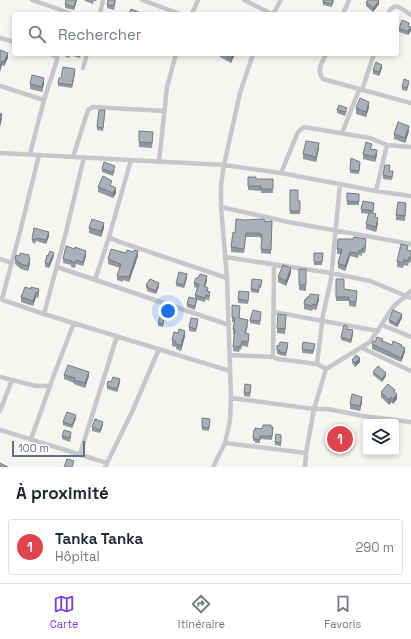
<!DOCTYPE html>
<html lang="fr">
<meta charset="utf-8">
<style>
:root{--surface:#fff;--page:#f6f6f7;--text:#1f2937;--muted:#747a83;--line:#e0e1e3;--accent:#7c3aed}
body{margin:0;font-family:"Space Grotesk",sans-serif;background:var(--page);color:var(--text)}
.controls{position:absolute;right:12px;bottom:12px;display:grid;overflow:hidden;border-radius:4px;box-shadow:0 2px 6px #0003}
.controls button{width:36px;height:36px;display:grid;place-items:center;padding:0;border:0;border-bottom:1px solid var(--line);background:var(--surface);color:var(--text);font:20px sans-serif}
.scale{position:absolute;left:12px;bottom:10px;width:73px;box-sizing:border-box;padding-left:4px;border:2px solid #647183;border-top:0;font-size:11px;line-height:14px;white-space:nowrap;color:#647183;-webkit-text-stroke:3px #fff;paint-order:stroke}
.you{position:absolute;left:168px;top:311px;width:14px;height:14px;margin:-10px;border:3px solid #fff;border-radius:50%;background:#1a73e8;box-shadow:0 0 0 6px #1a73e833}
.badge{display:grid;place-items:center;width:26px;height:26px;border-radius:50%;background:var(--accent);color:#fff;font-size:13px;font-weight:700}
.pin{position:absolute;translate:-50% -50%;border:2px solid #fff;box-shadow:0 1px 4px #0006}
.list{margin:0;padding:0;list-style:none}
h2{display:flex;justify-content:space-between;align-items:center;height:52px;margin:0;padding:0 16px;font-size:17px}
h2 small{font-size:13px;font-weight:400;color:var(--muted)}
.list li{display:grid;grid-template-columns:26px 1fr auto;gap:12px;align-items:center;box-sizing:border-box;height:56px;margin:0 8px 8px;padding:0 8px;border:1px solid var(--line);border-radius:4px}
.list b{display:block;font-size:15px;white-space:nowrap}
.list p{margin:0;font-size:13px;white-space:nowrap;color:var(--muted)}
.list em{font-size:13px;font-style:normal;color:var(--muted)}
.icon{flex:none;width:22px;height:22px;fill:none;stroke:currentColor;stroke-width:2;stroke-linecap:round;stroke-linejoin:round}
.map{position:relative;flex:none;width:411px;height:467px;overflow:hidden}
.search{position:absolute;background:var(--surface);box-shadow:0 2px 6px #0003;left:12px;right:12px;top:12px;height:44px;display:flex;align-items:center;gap:10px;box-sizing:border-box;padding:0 14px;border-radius:4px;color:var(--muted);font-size:15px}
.sheet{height:116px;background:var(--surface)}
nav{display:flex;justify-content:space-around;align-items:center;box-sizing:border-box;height:56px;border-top:1px solid var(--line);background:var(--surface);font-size:11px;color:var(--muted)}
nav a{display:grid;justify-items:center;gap:2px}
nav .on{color:var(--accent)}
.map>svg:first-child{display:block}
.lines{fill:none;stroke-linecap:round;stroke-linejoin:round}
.minor{stroke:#c5c7cb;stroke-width:4.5}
.wall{fill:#93989e}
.shaded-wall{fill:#787c81}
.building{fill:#abb1b8;stroke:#787c81}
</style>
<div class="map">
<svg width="411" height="467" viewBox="0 0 411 467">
<rect width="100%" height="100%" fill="#f5f5f1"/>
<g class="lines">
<!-- minor -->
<path class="minor" d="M32,0L72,14
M142,0L180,14
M244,0L272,14
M100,14L103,0
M192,14L198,0
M273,14L281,0
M343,14L349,0
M388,14C394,0 402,9 411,15
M0,38L14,42
M326,54C322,63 316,70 323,79L411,103
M83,68L87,54
M0,86L44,100
M362,90L374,54
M342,133L359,90
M0,153L224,165L281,173L376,191L411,196
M30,154L44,100L57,60V57L51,54
M73,157L88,110L93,107L165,111
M159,162L167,87L176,54
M281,173L298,132L304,127L370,138L387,145L411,147
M376,191L387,145
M221,207L288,222L411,244
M109,237L117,241L227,278
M225,257L331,273L370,281L411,298
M0,259L12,263
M57,267L229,325
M95,280L109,237L131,160
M0,299L44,314L230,371
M2,299L20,232L39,155
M274,312L378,331
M44,314L66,232L84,157
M382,325L411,337
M362,348L411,371
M230,355L273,357L278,359L317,364L326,369
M273,357L274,265
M317,364L323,315L331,279L340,184
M0,377L36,386H50
M231,398L314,409H328L363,416L411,422
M0,411L12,380
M0,430L107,463
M31,439L55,372L74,323
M225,443L306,453L314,409L326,369L370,342L393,307L411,291
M80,454L117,336
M105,467L132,412L159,349
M213,467L225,443L230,421L231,396L227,278L221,207V185L224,165L240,93L253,54
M305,467L306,453"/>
</g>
<!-- wall -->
<path class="wall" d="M77,0L74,10L65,8V4Z
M85,0H97L96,1H94L93,4L85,1Z
M116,0L114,10L107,8V5Z
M334,0L332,7L323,5V2Z
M366,2L379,4L373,12L366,6Z
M409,27H411V31L408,35L399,32V29Z
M0,50L8,58L4,66L2,65Z
M60,54H81L80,58L70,55L69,58Z
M220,54H235L231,63L220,57Z
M382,68L379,76L373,74V70Z
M75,73L72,88L58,86V83L61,78Z
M44,83L42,92L30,89V84Z
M409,84L407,91L402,90V87Z
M369,107L366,117L356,114V108Z
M337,110L347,111L345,116L337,113Z
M105,114L103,131L97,130V127Z
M409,131L405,143L394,139V134Z
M153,137L152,148L139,147V142Z
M319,148L316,162L303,159V154Z
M372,149L377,155L375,162L363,159V154Z
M360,165L359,174L350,173V170Z
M102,169L115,170L113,176L102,172Z
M390,169L389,171L393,175L392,180L383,179V175Z
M248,177L256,179H273V193H261V191L248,190Z
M112,186L116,193L113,198L98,192V187Z
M290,190L298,201H300V214H290Z
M347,193L359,194V205H347Z
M374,206L373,213L376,217L378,223L376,232L366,229V224L369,214L361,213V209Z
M406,208L405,221L396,220V215Z
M244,220L272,221L271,254L261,253L262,238H260V237H246L244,253L231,252V247L235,233Z
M34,228L49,236L46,244L36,241L35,244L32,242V239Z
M89,228H104L101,237L89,233Z
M366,244L365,253H362V256L359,255L358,258L350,256L345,271L338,268V263L341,254H337V249Z
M408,250L411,251V263L409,262L408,266L404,265L403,268L397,267V261Z
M126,253L138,256L129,282L123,280V282L117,280V276L120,268L108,264V259Z
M314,253H323L322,265H314Z
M20,256L29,258L30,263L28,271L21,269L15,264V259Z
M54,256L49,268L45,267V263Z
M86,256L83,266L76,264L75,268L71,267V265L63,263V259Z
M299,269H306V291L299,290Z
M291,273L286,286L278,282V277Z
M187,278L184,288L176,286V283Z
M336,279L344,289L357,295L356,307L349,306V301H336Z
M207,280L205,287L208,291L210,296L209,301L206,299L205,302L197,300L195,310L187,307V304L195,298V295L197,288L194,287V283Z
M262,280L261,288H259V293L251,292V289Z
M146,285L159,286L156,294L147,291V289L146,288Z
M31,289H39V295L38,298L36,297L33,306L21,302V297Z
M249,295L248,304L238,303V299Z
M319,300L316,310L313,309L312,311L304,309V304Z
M232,305L240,318L248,325L246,333L249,338L248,347L242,346L241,350L240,349L239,352L233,351L234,334H233V329L234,322H232Z
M163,308L170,313L169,317L167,316L166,321L164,320L163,327L158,326V323Z
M261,315L260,325L250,323V320Z
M402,318L397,327L389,323V320Z
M286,320L285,334L277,333V328Z
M198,323L196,332L189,331V327Z
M347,329L353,334L351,343L341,340V337Z
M185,336L181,351L176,349V347L172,346V340Z
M383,341L392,345L405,352L401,362L372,349V344L375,342Z
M288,346L286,356L279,355V354H277V350Z
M315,347L313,354L302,353V349Z
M352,360L360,362L355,367L352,363Z
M373,372L386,376L382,382L373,375Z
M64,375L89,376L85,388L74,384V383L64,379Z
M111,382H120L117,392L107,389V386Z
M245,384L251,388L250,397L244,396Z
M381,392L395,393L397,399L393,404L391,402L389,405L381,397Z
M362,402L360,411L350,409V404Z
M76,418L72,428L63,425V422Z
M202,418L210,419L209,431L202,430Z
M103,425L100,433L92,431V427Z
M271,427H273L272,440L260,439V443H255V441H253V438L262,429Z
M276,434L281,435V446L275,445Z
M62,436H71L70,442L62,439Z"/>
<!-- shaded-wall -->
<path class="shaded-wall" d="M76,0H77L74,10V7Z
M379,1V4L373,12V8Z
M411,28V31L408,35V31Z
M8,53V58L4,66V62Z
M233,54H235L231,63V58Z
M2,61V65L0,72V68Z
M382,65V68L379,76V72Z
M75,69V73L72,88V85Z
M44,78V83L42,92V87Z
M369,102V107L366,117V112Z
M2,114V119L0,127V122Z
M409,126V131L405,143V138Z
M319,143V148L316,162V157Z
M377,150V155L375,162V157Z
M116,188V193L113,198V193Z
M378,218V223L376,232V227Z
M104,223V228L101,237V231Z
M49,232V236L46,244V240Z
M366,239V244L365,253V248Z
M86,251V256L83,266V262Z
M138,251V256L129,282V277Z
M350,252V256L345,271V266Z
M54,253V256L49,268V264Z
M30,258V263L28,271V266Z
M291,268V273L286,286V281Z
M187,274V278L184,288V285Z
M207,276V280L204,291V286Z
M159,283V286L156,294V291Z
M36,292V297L33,306V301Z
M319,295V300L316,310V305Z
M402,314V318L397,327V324Z
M353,330V334L351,343V340Z
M185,331V336L181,351V345Z
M405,348V352L401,362V358Z
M360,358V362L355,367V363Z
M89,372V376L85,388V383Z
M386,373V376L382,382V379Z
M120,379V382L117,392V389Z
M397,394V399L393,404V399Z
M362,397V402L360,411V406Z
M391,397V402L389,405V400Z
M76,415V418L72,428V425Z
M103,422V425L100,433V430Z"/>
<!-- building -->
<path class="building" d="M66,0H76L74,7L65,4Z
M108,0H115L114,6L107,5Z
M323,0H333L332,4L323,2Z
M368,0H378L379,1L373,8L366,2Z
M131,9L141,13V14H129Z
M402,20L409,23L408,26L411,27L408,31L399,29Z
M0,50L8,53L4,62L2,61L0,68Z
M224,54H233L231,58Z
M376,62L382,65L379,72L373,70Z
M63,67L75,69L72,85L58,83L59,78H61Z
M32,75L44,78L42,87L30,84Z
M404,79L409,81L407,88L402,87Z
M360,98L369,102L366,112L356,108Z
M339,105L347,108L345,112L337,110Z
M99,110H105L103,128L97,127Z
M0,113L2,114L0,122Z
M398,122L409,126L405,138L394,134Z
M139,131L153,132L152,143L139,142Z
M306,141L319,143L316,157L303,154Z
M366,142L372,144L370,149L377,150L375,157L363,154Z
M351,158L360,162L359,171L350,170Z
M104,162L115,166L113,172L102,169Z
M385,165H390L389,171H393L392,177L383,175Z
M103,176L112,181L110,185L116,188L113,193L98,187Z
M248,177H256V179H273V189H261V186H248Z
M290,190H298V201H300V211H290Z
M347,193L359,194V202L347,201Z
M363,201L374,203L373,211L361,209Z
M398,202L406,203L405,216L396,215Z
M369,212L376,214L375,217L378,218L376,227L366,224Z
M92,219L104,223L101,231L89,228Z
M236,219L244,220L264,219L265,222L272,221L271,250L261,249L262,234H260V233H246L244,249L231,247L233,232L235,233Z
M34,228L49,232L46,240L36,238L35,240L32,239Z
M354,237L366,239L365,248H362V251L359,250L358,253L350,252L345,266L338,263L342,249H337L338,239H353Z
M401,244L408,246L407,250L411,251V258L409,257L408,261L404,259L403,263L397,261Z
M66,246L75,249V247L86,251L83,262L76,260L75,263L71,262L72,261L63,259Z
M111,249L126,253L127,250L133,252L134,250L138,251L129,277L123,276V277L117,276L121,264L108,259Z
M50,251L54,253L49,264L45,263L47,255L48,256Z
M20,253L29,255V258H30L28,266L21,264L15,259L16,255L20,256Z
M314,253H323L322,262H314Z
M283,265L291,268L286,281L278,277Z
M299,269H306V285H299Z
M179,272L187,274L184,285L176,283Z
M200,274L207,276L204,286L208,288L207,291L210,292L209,296L206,295L205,298L195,295L199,284L194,283L196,278H198Z
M150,279L159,283L156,291L147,287L148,286L146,285Z
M252,279L262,280L261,285H259V290L251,289Z
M336,279H344V289L357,291L356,302L349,301V297H336Z
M25,287L31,289V287L39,289L38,293L36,292L33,301L21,297Z
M239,291L249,292L248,301L238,299Z
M310,294L319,295L316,305L313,304L312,306L304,304L305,299L306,300L307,297H309Z
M189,297L197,299L195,306L187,304Z
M232,305L240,306L239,318L248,320L245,333L249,334L248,342L242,341L241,345H240L239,347H233L235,329H233L235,318L232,317Z
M163,308L170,310L169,314H167L166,318L164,317L163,324L158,323Z
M253,310L261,312L260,321L250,320Z
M393,310L402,314L397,324L389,320Z
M278,314L286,315L285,329L277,328Z
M191,318L198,319L196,329L189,327Z
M344,325L347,326V329L353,330L351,340L341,337Z
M179,329L185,331L181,345L176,344V342L172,340L174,332L178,333Z
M377,337L383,339L382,341L392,345L393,341L402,345L401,346L405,348L401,358L372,344L373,341L375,342Z
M280,342L288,343L286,353L279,352L280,350H277V345L279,346Z
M303,342L315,344L313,351L302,349Z
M356,355L360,358L355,363L352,360Z
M68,365L89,372L85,383L74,380L75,378L64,375Z
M378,366L386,373L382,379L373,372Z
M113,377L120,379L117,389L107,386L108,381L111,382Z
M245,384L251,385L250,393H244Z
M388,384L395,390L394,392L397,394L393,399L391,397L389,400L381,392Z
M352,394L362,397L360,406L350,404Z
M67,412L76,415L72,425L63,422Z
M202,418L210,419L209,428L202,427Z
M95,419L103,422L100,430L92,427Z
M263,425H271V427H273L272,436H260V440L255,439V438H253L254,430H255V428L262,429Z
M64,430L71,432L70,438L62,436Z
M276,434L281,435V443L275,442Z
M67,459L74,461L72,467H64Z
M0,463L8,467H0Z"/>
</svg>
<div class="controls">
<button><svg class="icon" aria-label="layers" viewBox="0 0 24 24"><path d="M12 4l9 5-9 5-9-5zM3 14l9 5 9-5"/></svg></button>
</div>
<div class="scale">100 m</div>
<div class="you"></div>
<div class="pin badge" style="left:340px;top:439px;background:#e0444e">1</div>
<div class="search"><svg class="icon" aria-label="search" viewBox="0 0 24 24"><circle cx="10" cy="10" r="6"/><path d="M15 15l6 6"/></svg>Rechercher</div>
</div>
<section class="sheet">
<h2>À proximité<small></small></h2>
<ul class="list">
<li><span class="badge" style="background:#e0444e">1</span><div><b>Tanka Tanka</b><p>Hôpital</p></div><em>290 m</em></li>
</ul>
</section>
<nav>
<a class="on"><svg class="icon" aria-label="map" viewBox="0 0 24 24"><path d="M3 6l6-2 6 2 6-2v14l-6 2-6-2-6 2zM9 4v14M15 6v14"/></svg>Carte</a>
<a><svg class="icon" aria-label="directions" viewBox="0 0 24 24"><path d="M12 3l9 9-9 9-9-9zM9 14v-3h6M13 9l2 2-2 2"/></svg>Itinéraire</a>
<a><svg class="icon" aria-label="saved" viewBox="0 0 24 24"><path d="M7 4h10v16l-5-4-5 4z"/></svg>Favoris</a>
</nav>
